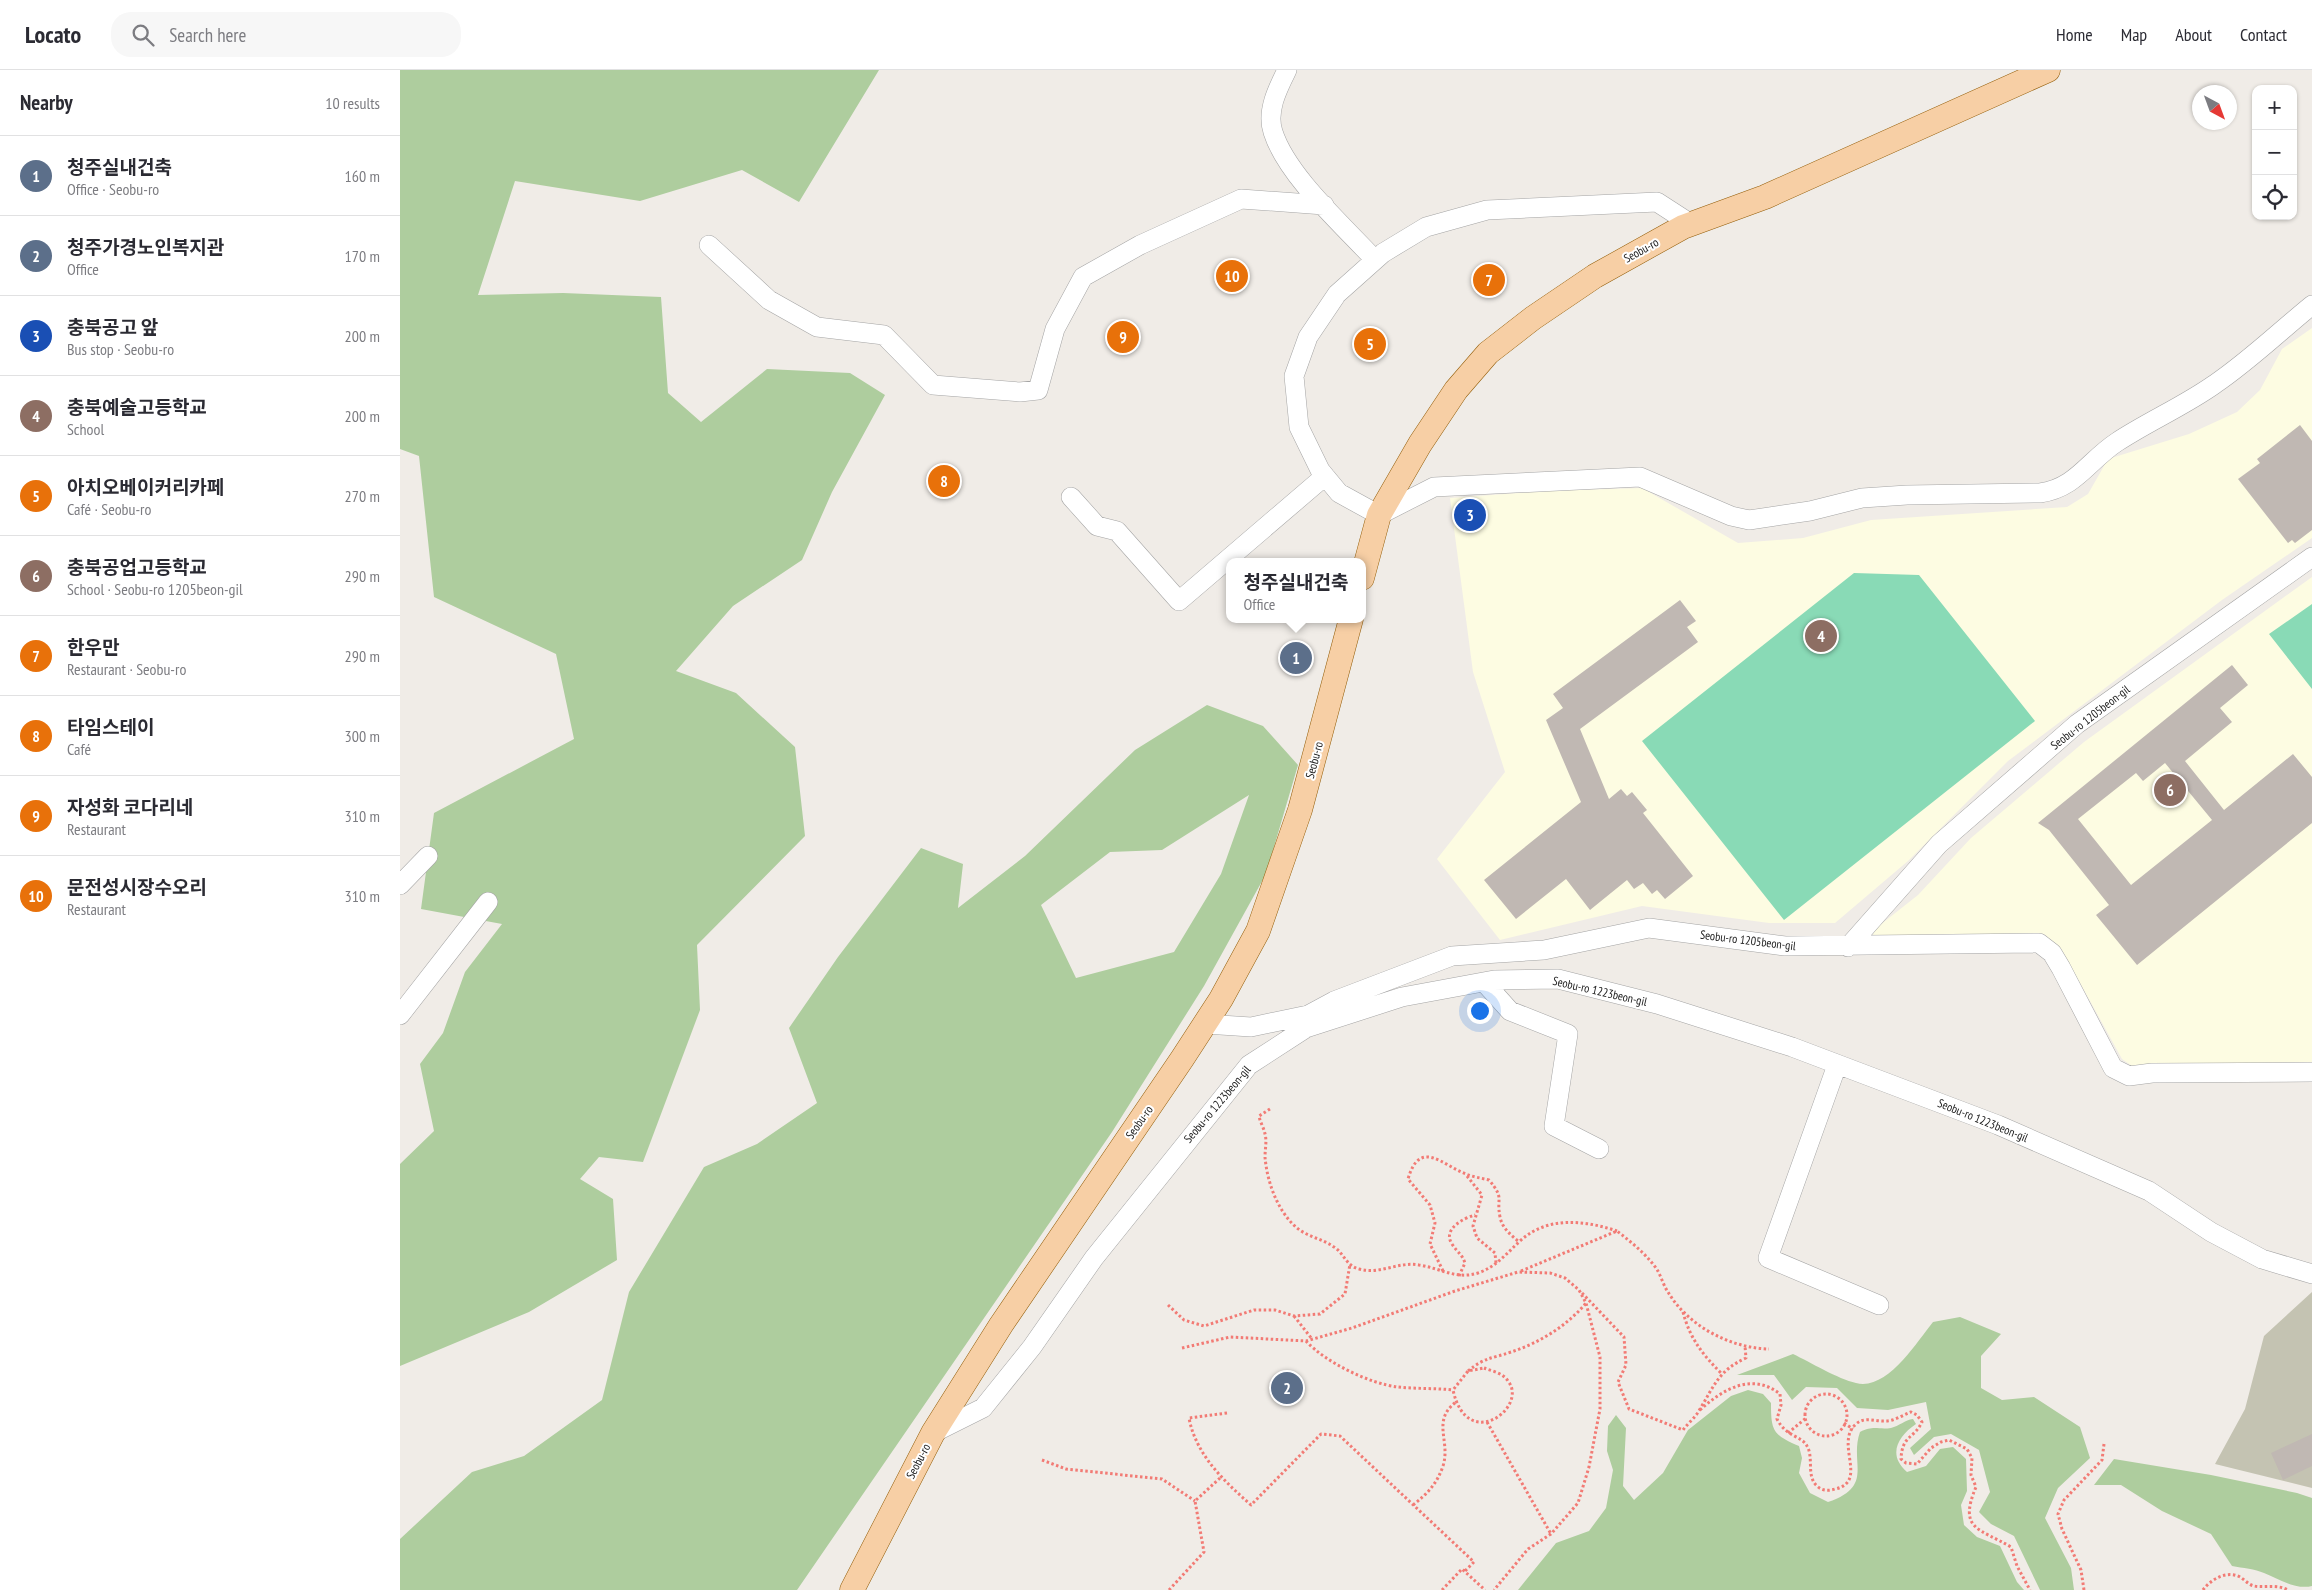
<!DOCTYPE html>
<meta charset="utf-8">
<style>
:root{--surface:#fff;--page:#f7f7f7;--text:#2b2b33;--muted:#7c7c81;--line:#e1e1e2;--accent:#c40b16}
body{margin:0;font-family:"PT Sans Narrow","Noto Sans KR",sans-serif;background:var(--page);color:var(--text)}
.controls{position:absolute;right:15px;top:15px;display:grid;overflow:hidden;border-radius:10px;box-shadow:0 1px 4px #0004}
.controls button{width:45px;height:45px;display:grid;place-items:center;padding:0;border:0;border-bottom:1px solid var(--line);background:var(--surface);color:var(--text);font:25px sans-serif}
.compass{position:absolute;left:1792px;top:15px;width:45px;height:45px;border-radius:50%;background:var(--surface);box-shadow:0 1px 4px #0004;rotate:139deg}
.you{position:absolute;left:1079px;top:940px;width:18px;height:18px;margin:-12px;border:4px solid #fff;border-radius:50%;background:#1a73e8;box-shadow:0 0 0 8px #1a73e833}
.badge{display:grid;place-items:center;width:32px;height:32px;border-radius:50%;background:var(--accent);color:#fff;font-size:16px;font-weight:700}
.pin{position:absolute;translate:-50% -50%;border:2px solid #fff;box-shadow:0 1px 5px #0006}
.popup{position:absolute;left:826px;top:488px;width:140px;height:65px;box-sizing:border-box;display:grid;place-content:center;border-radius:10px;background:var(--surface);filter:drop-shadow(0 1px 4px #0005);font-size:16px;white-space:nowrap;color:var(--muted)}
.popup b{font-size:19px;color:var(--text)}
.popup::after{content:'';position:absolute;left:50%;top:100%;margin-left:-10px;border:10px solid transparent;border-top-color:var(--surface)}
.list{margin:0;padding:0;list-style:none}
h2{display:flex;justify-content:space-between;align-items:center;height:65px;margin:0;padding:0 20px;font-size:21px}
h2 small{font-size:16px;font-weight:400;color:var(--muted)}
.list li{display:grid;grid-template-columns:32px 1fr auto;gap:15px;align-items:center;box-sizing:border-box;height:80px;padding:0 20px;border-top:1px solid var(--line)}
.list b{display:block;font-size:19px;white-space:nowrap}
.list p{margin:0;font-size:16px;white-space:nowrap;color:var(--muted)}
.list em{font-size:16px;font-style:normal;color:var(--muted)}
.icon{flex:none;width:28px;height:28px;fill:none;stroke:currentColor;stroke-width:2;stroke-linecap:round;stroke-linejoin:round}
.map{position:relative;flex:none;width:1912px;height:1520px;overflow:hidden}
header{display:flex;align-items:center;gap:30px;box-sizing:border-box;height:70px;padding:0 25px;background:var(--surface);border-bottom:1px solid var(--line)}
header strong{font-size:24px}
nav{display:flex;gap:28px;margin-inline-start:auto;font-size:18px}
.search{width:350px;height:45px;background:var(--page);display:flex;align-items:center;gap:12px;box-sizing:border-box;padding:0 18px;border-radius:20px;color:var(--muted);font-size:19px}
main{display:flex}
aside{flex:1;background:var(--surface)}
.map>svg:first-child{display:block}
.education{fill:#fdfce2}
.construction{fill:#c4c3b2}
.forest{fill:#aecd9e;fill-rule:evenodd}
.pitch{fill:#89dab6}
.building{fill:#c0b8b3;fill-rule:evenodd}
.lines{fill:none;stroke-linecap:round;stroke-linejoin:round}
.minor-casing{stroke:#a4a4a4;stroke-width:20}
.major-casing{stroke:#935d08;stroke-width:25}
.path{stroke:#f27b75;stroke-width:3;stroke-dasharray:2.5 2.5;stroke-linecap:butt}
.minor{stroke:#fff;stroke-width:19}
.major{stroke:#f7cfa5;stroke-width:24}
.labels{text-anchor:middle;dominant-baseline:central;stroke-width:4;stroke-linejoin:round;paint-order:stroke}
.street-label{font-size:12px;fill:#202020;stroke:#fff}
</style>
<header>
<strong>Locato</strong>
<div class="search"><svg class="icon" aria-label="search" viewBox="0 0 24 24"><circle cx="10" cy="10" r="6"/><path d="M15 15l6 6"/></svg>Search here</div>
<nav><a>Home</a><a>Map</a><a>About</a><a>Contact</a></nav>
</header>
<main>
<aside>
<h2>Nearby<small>10 results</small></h2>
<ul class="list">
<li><span class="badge" style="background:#5c6f8a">1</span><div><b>청주실내건축</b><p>Office · Seobu-ro</p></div><em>160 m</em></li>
<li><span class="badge" style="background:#5c6f8a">2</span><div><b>청주가경노인복지관</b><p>Office</p></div><em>170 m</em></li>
<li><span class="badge" style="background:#1a4fb4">3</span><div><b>충북공고 앞</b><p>Bus stop · Seobu-ro</p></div><em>200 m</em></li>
<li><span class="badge" style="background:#8d6e63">4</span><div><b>충북예술고등학교</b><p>School</p></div><em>200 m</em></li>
<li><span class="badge" style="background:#e8710a">5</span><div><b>아치오베이커리카페</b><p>Café · Seobu-ro</p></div><em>270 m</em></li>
<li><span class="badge" style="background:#8d6e63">6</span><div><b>충북공업고등학교</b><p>School · Seobu-ro 1205beon-gil</p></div><em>290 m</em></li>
<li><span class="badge" style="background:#e8710a">7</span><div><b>한우만</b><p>Restaurant · Seobu-ro</p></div><em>290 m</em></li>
<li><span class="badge" style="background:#e8710a">8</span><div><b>타임스테이</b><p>Café</p></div><em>300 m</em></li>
<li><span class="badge" style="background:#e8710a">9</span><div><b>자성화 코다리네</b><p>Restaurant</p></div><em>310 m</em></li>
<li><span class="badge" style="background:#e8710a">10</span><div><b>문전성시장수오리</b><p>Restaurant</p></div><em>310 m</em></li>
</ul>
</aside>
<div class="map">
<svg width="1912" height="1520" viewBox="0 0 1912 1520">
<rect width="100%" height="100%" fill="#f0ece7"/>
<!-- education -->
<path class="education" d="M1912,258V468L1822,530L1608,691L1508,791L1435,853H1369L1242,836L1100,870L1037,789L1105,702L1073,602L1050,428L1148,421L1242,418L1338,473L1403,468L1471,450L1667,437L1688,424L1708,389L1789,364L1837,342L1860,320L1882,279Z
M1912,507V992L1732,996L1722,989L1662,880L1644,864L1472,868L1475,859L1518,825L1571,768L1684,672Z"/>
<!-- construction -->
<path class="construction" d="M1912,1222V1418L1815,1394L1845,1339L1864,1266Z"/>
<!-- forest -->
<path class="forest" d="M0,0H479L399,132L342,100L240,131L115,111L78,225L163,223L261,227L268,323L301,352L367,299L450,303L485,325L432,422L402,490L333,536L276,601L336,623L395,677L405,766L297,875L300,940L243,1092L199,1087L180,1109L213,1129L217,1190L129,1242L0,1296V1094L34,1061L20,994L43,963L65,902L102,854L21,839L34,743L174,669L156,584L34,527L19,386L0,379Z
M807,635L863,656L898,695L866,804L804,916L712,1062L397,1520H0V1469L72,1402L124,1386L202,1330L229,1222L304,1097L357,1074L417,1033L389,958L438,887L521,778L563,794L558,838L625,786L735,680ZM849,725L821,804L774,882L676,908L641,835L710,782L762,780Z
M1560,1247L1601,1264L1581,1286V1318L1602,1330L1634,1327L1680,1357L1690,1388L1658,1418L1645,1448L1671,1498L1674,1520H1640L1614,1466L1591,1454L1579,1442L1590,1422L1579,1380L1551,1364L1534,1367L1514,1385L1510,1378L1531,1359L1526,1332L1488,1340L1457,1338L1437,1318L1406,1317L1392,1330L1374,1305H1337L1393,1284C1410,1292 1438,1309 1456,1313C1487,1321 1516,1273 1533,1252Z
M1348,1320L1363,1324L1371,1333C1371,1361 1373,1365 1399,1376L1402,1388L1399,1403L1410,1423L1428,1432C1475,1416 1449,1393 1460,1362C1474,1355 1478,1360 1491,1358C1499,1356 1505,1350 1513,1349L1516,1354C1498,1366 1487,1385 1507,1402L1526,1396L1540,1379L1553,1377L1566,1389L1567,1421L1561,1435L1564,1455L1577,1467L1600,1476L1617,1512L1624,1520H1118L1156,1473L1189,1461L1206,1438L1213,1400L1207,1381L1208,1356L1216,1345L1226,1358L1223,1416L1234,1430L1263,1403L1288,1360L1331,1326Z
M1714,1389L1811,1405L1897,1423L1912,1428V1516C1896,1520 1879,1509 1864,1503C1855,1499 1843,1498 1832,1496L1811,1464L1762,1441L1721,1415H1694Z"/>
<!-- pitch -->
<path class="pitch" d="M1454,503L1519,505L1635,651L1384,850L1242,671Z
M1912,534V619L1869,564Z"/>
<!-- building -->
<path class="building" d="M1900,355L1912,371V460L1895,473L1892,470L1888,473L1838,409L1860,393L1857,389Z
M1280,530L1296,551L1287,557L1298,572L1180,659L1209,729L1221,719L1227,726L1232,722L1247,740L1243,743L1293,806L1265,829L1257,820L1252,824L1243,813L1234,819L1227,810L1190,840L1166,809L1116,849L1084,810L1181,732L1146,650L1163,638L1153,624Z
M1832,595L1848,615L1820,638L1832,652L1785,691L1824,740L1893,684L1912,707V753L1737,895L1696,845L1709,835L1649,760L1638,753ZM1765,693L1812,750L1731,815L1678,749L1736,703L1743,711Z
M1912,1364V1396L1883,1410L1871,1383Z"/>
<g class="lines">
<!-- minor casing -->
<g class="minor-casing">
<path id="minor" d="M887,0C878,18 866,41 873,62C887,106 943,155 975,190
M1291,154L1257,132L1087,140L1026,157L983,183L937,224L908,267L894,306L899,357L920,400L939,423L979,445L1034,417L1240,407L1331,446L1349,450L1410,441L1462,428L1507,425L1640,423C1676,418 1688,391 1717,372C1749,351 1784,336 1815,314C1849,291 1880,261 1912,235
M309,175L369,230L417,257L484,265L533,315L620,322L638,320L655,259L683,207L740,175L841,129L924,135
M671,427L697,456L717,461L779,531L925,406
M0,815L28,786
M1448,877L1539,774L1677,654L1912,487
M1084,912L1110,941L1168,964L1154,1056L1199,1079
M0,945L88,832
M805,954L851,957L908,945L934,931L1052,886L1144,880L1249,858L1385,876L1639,873L1652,883L1661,898L1713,998L1729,1006L1752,1003L1912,1002
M1437,995L1368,1188L1479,1235
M533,1363L583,1338L632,1277L694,1188L849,995L906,958L1002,927L1094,910L1158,909L1257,934L1392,977L1598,1055L1749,1121L1811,1162L1862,1189L1912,1204"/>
</g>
<!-- major casing -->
<g class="major-casing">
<path id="major" d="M962,508L979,445L1020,374L1056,320L1088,283L1133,248L1195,206L1283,157L1365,127L1648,0
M452,1520L533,1363L601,1255L782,989L821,929L858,861L900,740L951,549"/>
</g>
<!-- path -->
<path class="path" d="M870,1039L859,1046C860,1052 864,1058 865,1064C867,1071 865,1079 865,1087C867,1111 877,1141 897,1158C908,1167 923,1169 934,1177C944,1183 946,1196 959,1199C980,1205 999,1191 1019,1195C1040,1198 1056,1210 1078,1203C1096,1197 1107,1183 1120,1171C1147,1146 1184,1150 1217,1161
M1067,1106L1082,1125L1073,1156L1077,1168L1095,1183L1096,1193
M1043,1201L1030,1174L1035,1153L1030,1135L1008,1109C1020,1068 1042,1095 1066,1104C1073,1107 1081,1108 1089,1110C1105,1129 1096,1127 1100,1147C1102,1158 1111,1165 1119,1172
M1121,1201L1217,1161C1231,1172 1245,1183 1256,1198C1261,1205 1263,1215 1268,1222C1288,1256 1330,1278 1369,1279
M1059,1206L1065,1193C1062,1184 1057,1182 1052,1174C1042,1159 1064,1148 1075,1145
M1182,1223L1224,1267L1226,1295L1218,1312L1229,1339L1283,1360C1288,1353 1296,1347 1300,1339C1314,1316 1319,1300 1346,1288L1345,1276
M768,1235L784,1250L804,1256L854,1240H875L894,1246L920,1244L945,1224L950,1194
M1283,1242C1290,1269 1303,1285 1322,1304
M894,1246L912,1269
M906,1271C925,1292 970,1314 998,1317C1016,1319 1035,1318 1053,1320
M782,1278L830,1267L906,1271L952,1258L1055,1221L1118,1202L1150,1203L1165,1208L1179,1220L1186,1233L1200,1287V1339L1189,1397L1178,1433L1151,1464L1128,1479L1094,1520
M1084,1298C1092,1301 1103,1303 1108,1311C1129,1337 1067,1384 1053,1320L1068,1301Z
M1068,1301C1085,1287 1091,1289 1111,1282C1139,1273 1167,1256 1186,1233
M1405 1345a21 21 0 1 1 42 0a21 21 0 1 1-42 0Z
M1300,1340C1323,1319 1352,1302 1380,1324L1381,1335L1377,1349C1386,1367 1402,1366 1407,1376C1414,1388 1406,1406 1417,1416C1422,1421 1429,1421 1435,1419C1469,1412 1434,1373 1456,1354C1465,1346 1476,1352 1486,1351C1494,1351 1503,1345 1511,1342L1517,1345L1522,1352C1514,1369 1502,1365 1501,1389L1506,1393L1517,1394L1531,1378L1541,1372L1549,1370L1567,1379L1572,1388L1571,1405L1576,1417C1558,1460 1579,1458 1611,1477L1617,1496L1630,1520
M827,1343L789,1348C796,1385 824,1411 851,1435L921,1364L940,1366L1074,1492L1064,1502
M1087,1352L1151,1464
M1444,1353L1453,1359
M1388,1363L1406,1348
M642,1390L666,1399L762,1409L795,1431
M1013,1435C1027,1424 1037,1414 1043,1396C1051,1371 1031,1351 1056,1332
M769,1520L804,1482L795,1431L820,1408
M1042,1520L1062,1499L1085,1520
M1684,1520L1681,1500L1662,1459L1658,1444L1664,1430L1702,1390L1704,1374
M1803,1520C1811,1509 1827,1500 1840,1507C1845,1510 1849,1515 1854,1516C1865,1518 1877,1514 1888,1520"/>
<!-- minor -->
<use href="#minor" class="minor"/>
<!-- major -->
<use href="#major" class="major"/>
</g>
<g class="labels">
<!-- street labels -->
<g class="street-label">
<text transform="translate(1241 180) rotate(-29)">Seobu-ro</text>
<text transform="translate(1690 647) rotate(-38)">Seobu-ro 1205beon-gil</text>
<text transform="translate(914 690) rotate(-75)">Seobu-ro</text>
<text transform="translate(1348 870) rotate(7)">Seobu-ro 1205beon-gil</text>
<text transform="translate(1200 921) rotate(13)">Seobu-ro 1223beon-gil</text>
<text transform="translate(817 1034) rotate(-50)">Seobu-ro 1223beon-gil</text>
<text transform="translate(1583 1050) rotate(22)">Seobu-ro 1223beon-gil</text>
<text transform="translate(739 1052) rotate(-55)">Seobu-ro</text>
<text transform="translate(518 1391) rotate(-62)">Seobu-ro</text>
</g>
</g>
</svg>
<div class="controls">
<button>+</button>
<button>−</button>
<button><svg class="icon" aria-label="locate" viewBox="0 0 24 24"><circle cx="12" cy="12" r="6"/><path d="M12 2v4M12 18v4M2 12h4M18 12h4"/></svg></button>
</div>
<svg class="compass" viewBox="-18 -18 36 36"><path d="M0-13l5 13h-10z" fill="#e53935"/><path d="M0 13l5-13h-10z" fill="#7c7c81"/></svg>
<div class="you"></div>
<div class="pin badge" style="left:896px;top:588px;background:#5c6f8a">1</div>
<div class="popup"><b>청주실내건축</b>Office</div>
<div class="pin badge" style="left:887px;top:1318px;background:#5c6f8a">2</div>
<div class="pin badge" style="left:1070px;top:445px;background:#1a4fb4">3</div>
<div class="pin badge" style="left:1421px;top:566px;background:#8d6e63">4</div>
<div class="pin badge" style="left:970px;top:274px;background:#e8710a">5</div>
<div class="pin badge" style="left:1770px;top:720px;background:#8d6e63">6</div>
<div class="pin badge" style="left:1089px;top:210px;background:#e8710a">7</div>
<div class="pin badge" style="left:544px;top:411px;background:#e8710a">8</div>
<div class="pin badge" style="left:723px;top:267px;background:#e8710a">9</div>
<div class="pin badge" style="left:832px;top:206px;background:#e8710a">10</div>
</div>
</main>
